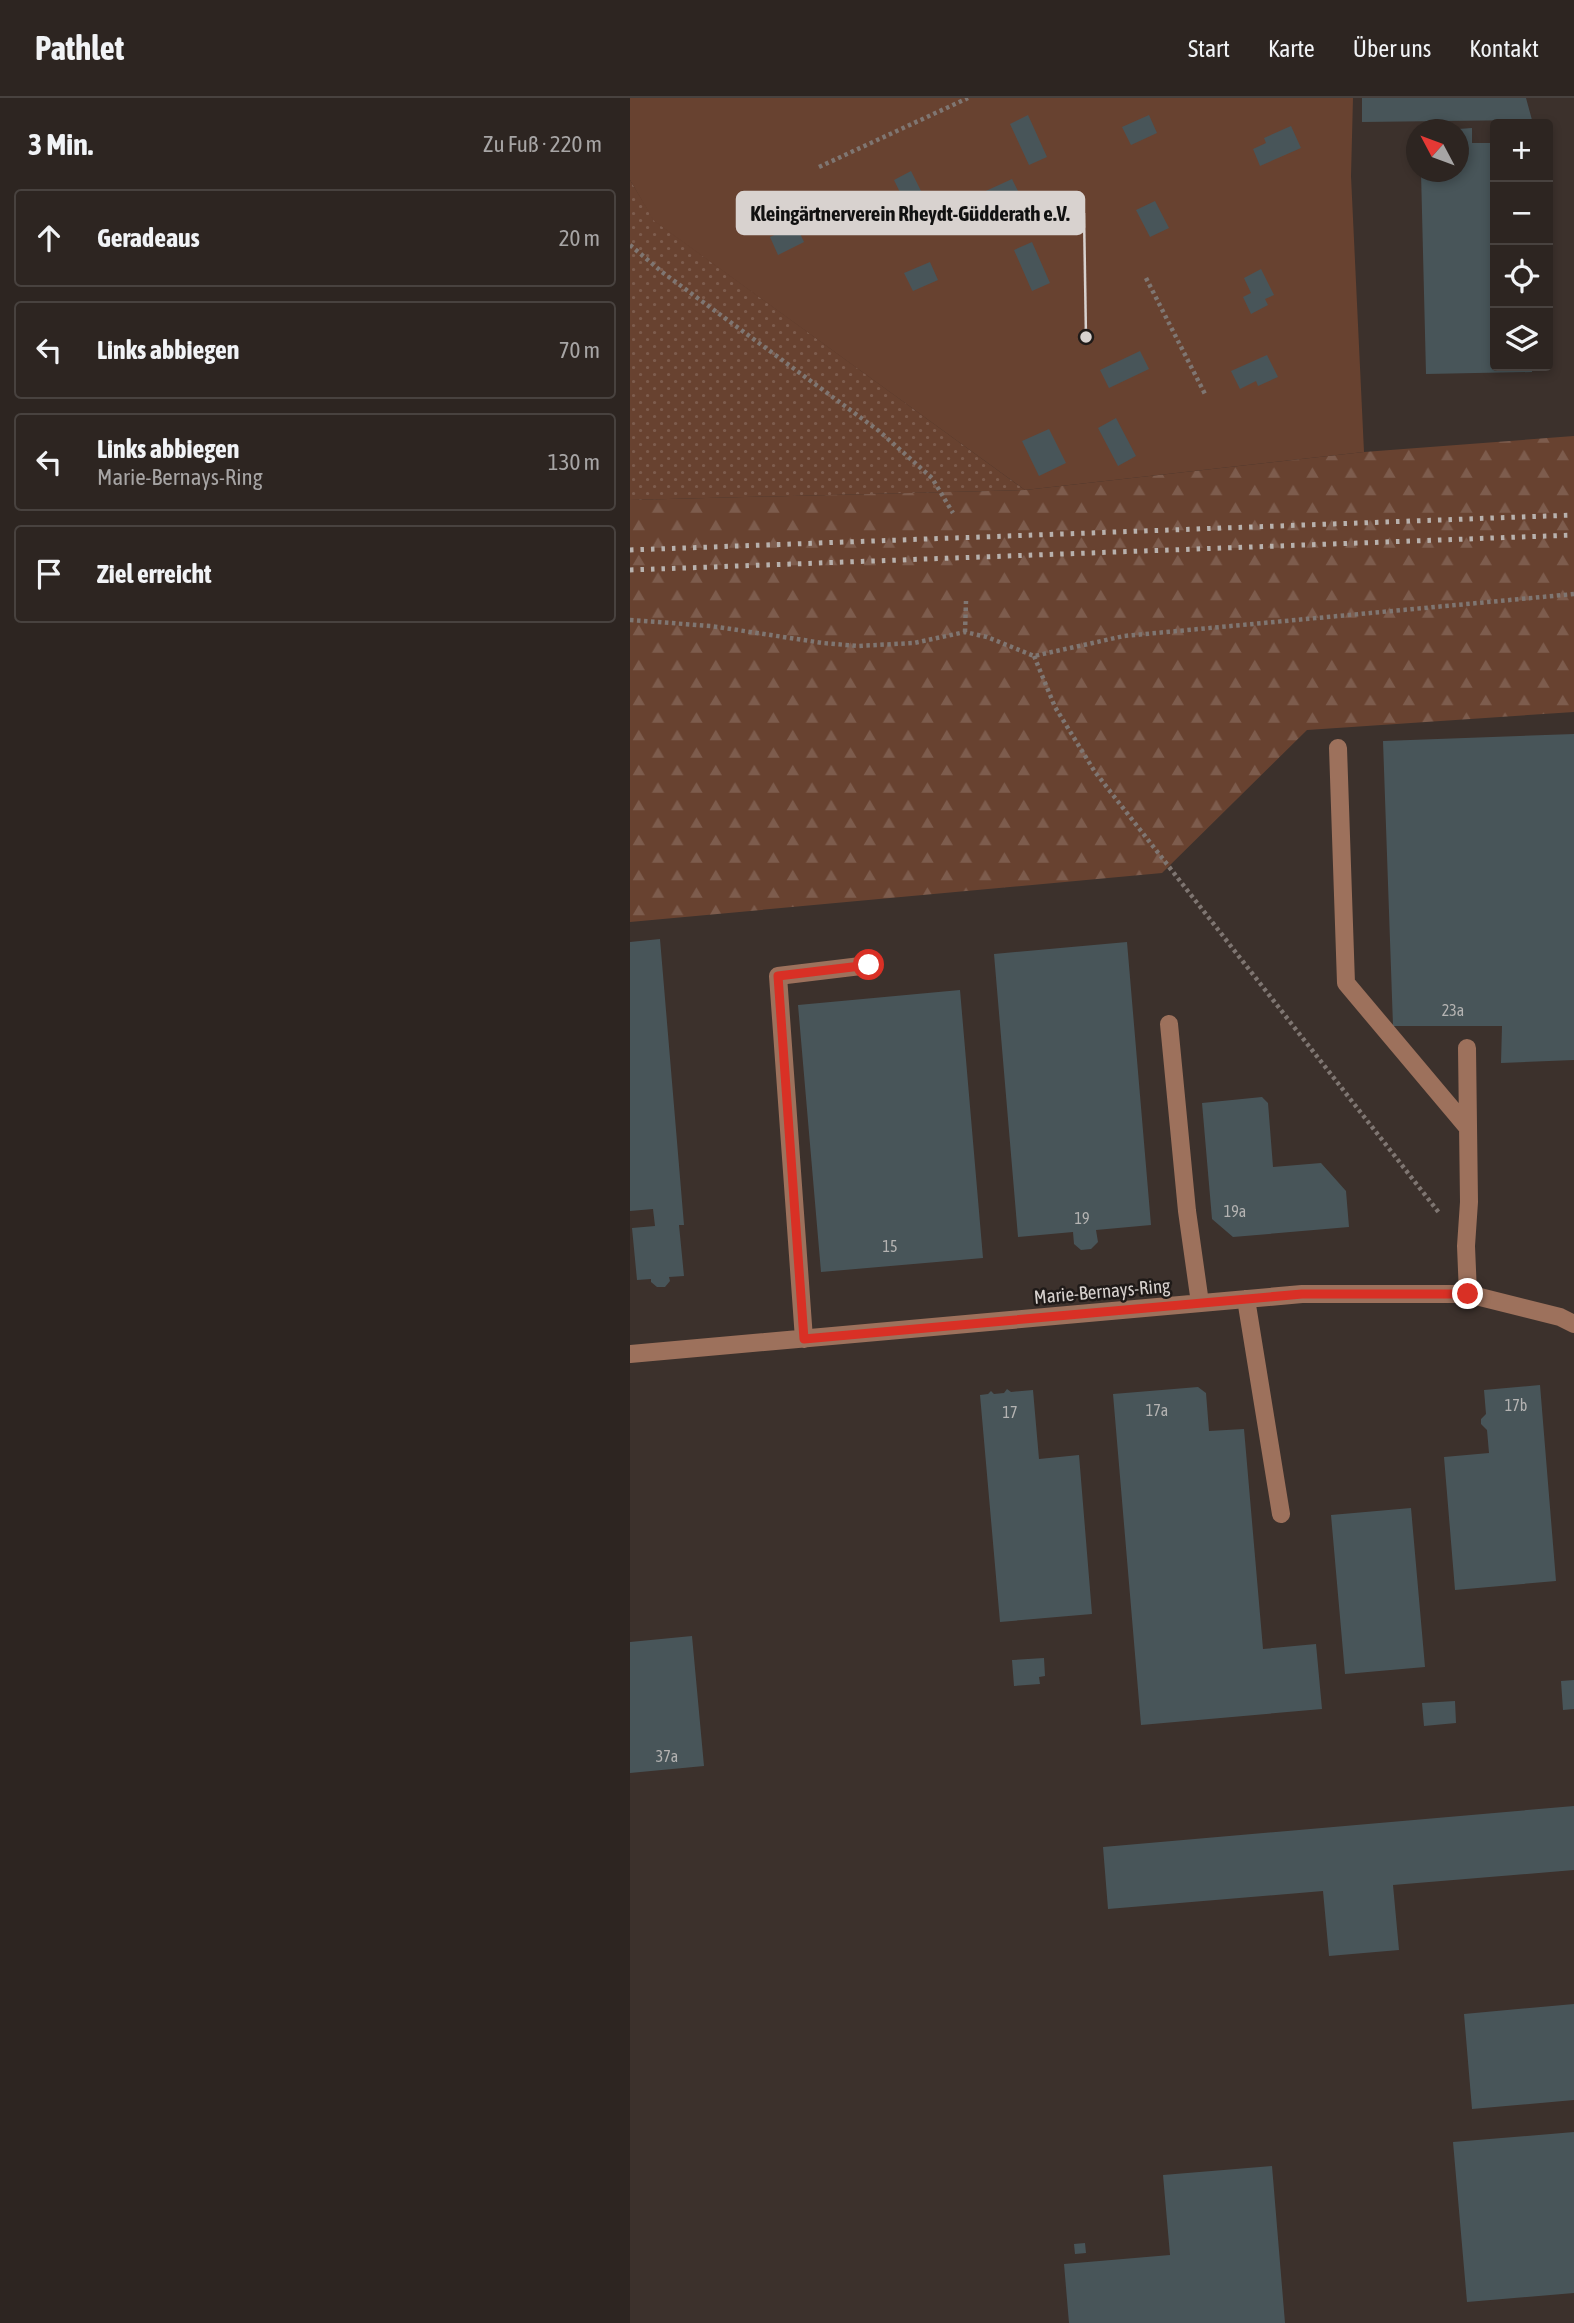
<!DOCTYPE html>
<html lang="de">
<meta charset="utf-8">
<style>
:root{--surface:#2d2521;--page:#39312e;--text:#f1f3f6;--muted:#a7a5a5;--line:#48423f}
body{margin:0;font-family:"Asap Condensed",sans-serif;background:var(--page);color:var(--text)}
.controls{position:absolute;right:21px;top:21px;display:grid;overflow:hidden;border-radius:7px;box-shadow:0 4px 10px #0003}
.controls button{width:63px;height:63px;display:grid;place-items:center;padding:0;border:0;border-bottom:2px solid var(--line);background:var(--surface);color:var(--text);font:35px sans-serif}
.compass{position:absolute;left:776px;top:21px;width:63px;height:63px;border-radius:50%;background:var(--surface);box-shadow:0 4px 10px #0003;rotate:311deg}
.stop{position:absolute;width:21px;height:21px;margin:-16px;border:5px solid #d93025;border-radius:50%;background:#fff}
.stop.end{background:#d93025;border-color:#fff;box-shadow:0 2px 7px #0008}
.list{margin:0;padding:0;list-style:none}
h2{display:flex;justify-content:space-between;align-items:center;height:91px;margin:0;padding:0 28px;font-size:30px}
h2 small{font-size:23px;font-weight:400;color:var(--muted)}
.list li{display:grid;grid-template-columns:46px 1fr auto;gap:21px;align-items:center;box-sizing:border-box;height:98px;margin:0 14px 14px;padding:0 14px;border:2px solid var(--line);border-radius:7px}
.list b{display:block;font-size:26px;white-space:nowrap}
.list p{margin:0;font-size:23px;white-space:nowrap;color:var(--muted)}
.list em{font-size:23px;font-style:normal;color:var(--muted)}
.icon{flex:none;width:38px;height:38px;fill:none;stroke:currentColor;stroke-width:2;stroke-linecap:round;stroke-linejoin:round}
.map{position:relative;flex:none;width:944px;height:2225px;overflow:hidden}
header{display:flex;align-items:center;gap:42px;box-sizing:border-box;height:98px;padding:0 35px;background:var(--surface);border-bottom:2px solid var(--line)}
header strong{font-size:33px}
nav{display:flex;gap:38px;margin-inline-start:auto;font-size:24px}
main{display:flex}
aside{flex:1;background:var(--surface)}
.map>svg:first-child{display:block}
.grass{fill:url(#grass-dots)}
.forest{fill:url(#forest-firs)}
.garden{fill:#684230}
.building{fill:#485559}
.lines{fill:none;stroke-linecap:round;stroke-linejoin:round}
.path{stroke:#7f7672;stroke-width:4.5;stroke-dasharray:3.5 3.5;stroke-linecap:butt}
.minor{stroke:#9d715c;stroke-width:18}
.rail{stroke:#b8b1ad;stroke-width:5;stroke-dasharray:3.5 7;stroke-linecap:butt}
.route{stroke:#d93025;stroke-width:9}
.labels{text-anchor:middle;dominant-baseline:central;stroke-width:5;stroke-linejoin:round;paint-order:stroke}
.number-label{font-size:16px;fill:#b4b3b2}
.street-label{font-size:19px;fill:#d8d2cf;stroke:#1f1a18}
.leader{fill:none;stroke:#d8d2cf;stroke-width:2.5}
.callout-dot{fill:#d8d2cf;stroke:#1f1a18;stroke-width:2.5}
.callout{fill:#d8d2cf;stroke:#d8d2cf;stroke-width:2.5}
.callout-label{font-size:21px;text-anchor:middle;font-weight:bold;fill:#111}
</style>
<header>
<strong>Pathlet</strong>
<nav><a>Start</a><a>Karte</a><a>Über uns</a><a>Kontakt</a></nav>
</header>
<main>
<aside>
<h2>3 Min.<small>Zu Fuß · 220 m</small></h2>
<ul class="list">
<li><svg class="icon" aria-label="ahead" viewBox="0 0 24 24"><path d="M12 20V5M6 11l6-6 6 6"/></svg><div><b>Geradeaus</b></div><em>20 m</em></li>
<li><svg class="icon" aria-label="left" viewBox="0 0 24 24"><path d="M17 20v-9H6M10 6l-5 5 5 5"/></svg><div><b>Links abbiegen</b></div><em>70 m</em></li>
<li><svg class="icon" aria-label="left" viewBox="0 0 24 24"><path d="M17 20v-9H6M10 6l-5 5 5 5"/></svg><div><b>Links abbiegen</b><p>Marie-Bernays-Ring</p></div><em>130 m</em></li>
<li><svg class="icon" aria-label="arrive" viewBox="0 0 24 24"><path d="M6 21V4h12l-3 4 3 4H6"/></svg><div><b>Ziel erreicht</b></div></li>
</ul>
</aside>
<div class="map">
<svg width="944" height="2225" viewBox="0 0 944 2225">
<defs>
<pattern id="grass-dots" width="8" height="8" patternUnits="userSpaceOnUse" patternTransform="scale(1.75)"><rect width="8" height="8" fill="#684230"/><path d="M2 2h.1M6 6h.1" fill="none" stroke="#7d5c4d" stroke-width="1.8" stroke-linecap="round"/></pattern>
<pattern id="forest-firs" width="22" height="20" patternUnits="userSpaceOnUse" patternTransform="scale(1.75)"><rect width="22" height="20" fill="#684230"/><path d="M5 1l3.5 6h-7zM16 11l3.5 6h-7z" fill="#7d5c4d"/></pattern>
</defs>
<rect width="100%" height="100%" fill="#3c312c"/>
<!-- grass -->
<path class="grass" d="M0,82L25,123L395,392L0,402Z"/>
<!-- forest -->
<path class="forest" d="M944,338V614L677,632L532,775L0,824V402L395,392L734,354Z"/>
<!-- garden -->
<path class="garden" d="M0,0H723L721,78L734,354L395,392L24,123L0,82Z"/>
<!-- building -->
<path class="building" d="M732,0H896L902,22L732,24Z
M398,17L417,59L399,67L380,26Z
M519,17L527,35L501,47L492,29Z
M661,28L671,50L630,68L623,51L636,45L634,40Z
M842,30V45H865V268H902V274L796,276L791,74H828V31Z
M281,73L300,111L282,119L264,82Z
M382,81L391,99L355,115L347,97Z
M525,103L539,130L520,139L506,112Z
M166,127L174,144L148,157L140,139Z
M402,144L420,185L402,193L384,152Z
M300,164L308,182L283,193L274,175Z
M631,171L644,197L635,201L638,207L621,216L613,199L621,195L614,180Z
M510,253L519,271L479,290L470,272Z
M637,257L648,279L628,288L626,283L610,291L601,273Z
M486,320L506,358L488,368L468,330Z
M419,331L436,365L409,378L392,343Z
M944,636V962L871,965L872,928H763L753,643Z
M30,841L54,1127H49L54,1178L39,1179L40,1183L35,1189H27L21,1184V1181L7,1182L2,1130L25,1128L23,1111L0,1113V844Z
M497,844L521,1127L466,1132L468,1144L461,1151L451,1152L444,1146L443,1134L388,1139L364,856Z
M330,892L353,1160L191,1174L168,907Z
M632,999L638,1005L643,1069L691,1065L716,1093L719,1129L603,1139L582,1121L572,1005Z
M910,1287L926,1483L825,1492L814,1359L859,1355L857,1332L851,1326V1321L856,1316L854,1292Z
M568,1289L576,1295L579,1333L614,1331L633,1551L686,1546L692,1611L511,1627L483,1296Z
M377,1291L381,1294L403,1292L409,1361L449,1357L462,1516L370,1524L350,1297L358,1296L361,1293L364,1296L374,1295Z
M781,1410L795,1569L715,1576L701,1417Z
M62,1538L74,1668L0,1675V1544Z
M414,1560L415,1578L409,1579L410,1586L384,1588L382,1562Z
M944,1582V1611L933,1612L931,1583Z
M825,1603L826,1625L794,1628L792,1605Z
M944,1708V1772L763,1787L769,1852L699,1858L693,1793L478,1811L473,1749Z
M944,1906V2002L842,2011L834,1916Z
M944,2034V2195L837,2204L823,2044Z
M642,2068L655,2225H439L434,2166L540,2157L533,2077Z
M455,2145L456,2155L445,2156L444,2146Z"/>
<g class="lines">
<!-- path -->
<path class="path" d="M189,69L338,0
M0,147L32,174L249,333L302,380L323,415
M516,180L576,298
M0,522L81,528L193,545L228,548L284,545L335,534L357,539L404,558L494,538L944,496
M335,534L336,503
M404,558L425,609L465,674L810,1116"/>
<!-- minor -->
<path class="minor" d="M708,650L716,885L838,1030
M539,926L557,1113L570,1205
M837,950L839,1104L836,1148L838,1196
M616,1201L651,1416
M174,1241L148,878L239,867
M0,1256L672,1196H838L930,1219L944,1226"/>
<!-- rail -->
<path class="rail" d="M0,452L944,417
M0,472L944,437"/>
</g>
<g class="lines">
<!-- route -->
<path class="route" d="M239,867L148,878L174,1241L672,1196H838"/>
</g>
<g class="labels">
<!-- number labels -->
<g class="number-label">
<text x="823" y="912">23a</text>
<text x="605" y="1113">19a</text>
<text x="452" y="1120">19</text>
<text x="260" y="1148">15</text>
<text x="886" y="1307">17b</text>
<text x="527" y="1312">17a</text>
<text x="380" y="1314">17</text>
<text x="37" y="1658">37a</text>
</g>
<!-- street labels -->
<g class="street-label">
<text transform="translate(472 1193) rotate(-5)">Marie-Bernays-Ring</text>
</g>
</g>
<!-- callouts -->
<path class="leader" d="M456 239L454 115"/>
<circle class="callout-dot" cx="456" cy="239" r="7"/>
<rect class="callout" x="107" y="94" width="347" height="42" rx="7"/>
<g class="callout-label">
<text x="280" y="123">Kleingärtnerverein Rheydt-Güdderath e.V.</text>
</g>
</svg>
<div class="controls">
<button>+</button>
<button>−</button>
<button><svg class="icon" aria-label="locate" viewBox="0 0 24 24"><circle cx="12" cy="12" r="6"/><path d="M12 2v4M12 18v4M2 12h4M18 12h4"/></svg></button>
<button><svg class="icon" aria-label="layers" viewBox="0 0 24 24"><path d="M12 4l9 5-9 5-9-5zM3 14l9 5 9-5"/></svg></button>
</div>
<svg class="compass" viewBox="-18 -18 36 36"><path d="M0-13l5 13h-10z" fill="#e53935"/><path d="M0 13l5-13h-10z" fill="#a7a5a5"/></svg>
<div class="stop" style="left:239px;top:867px"></div>
<div class="stop end" style="left:838px;top:1196px"></div>
</div>
</main>
